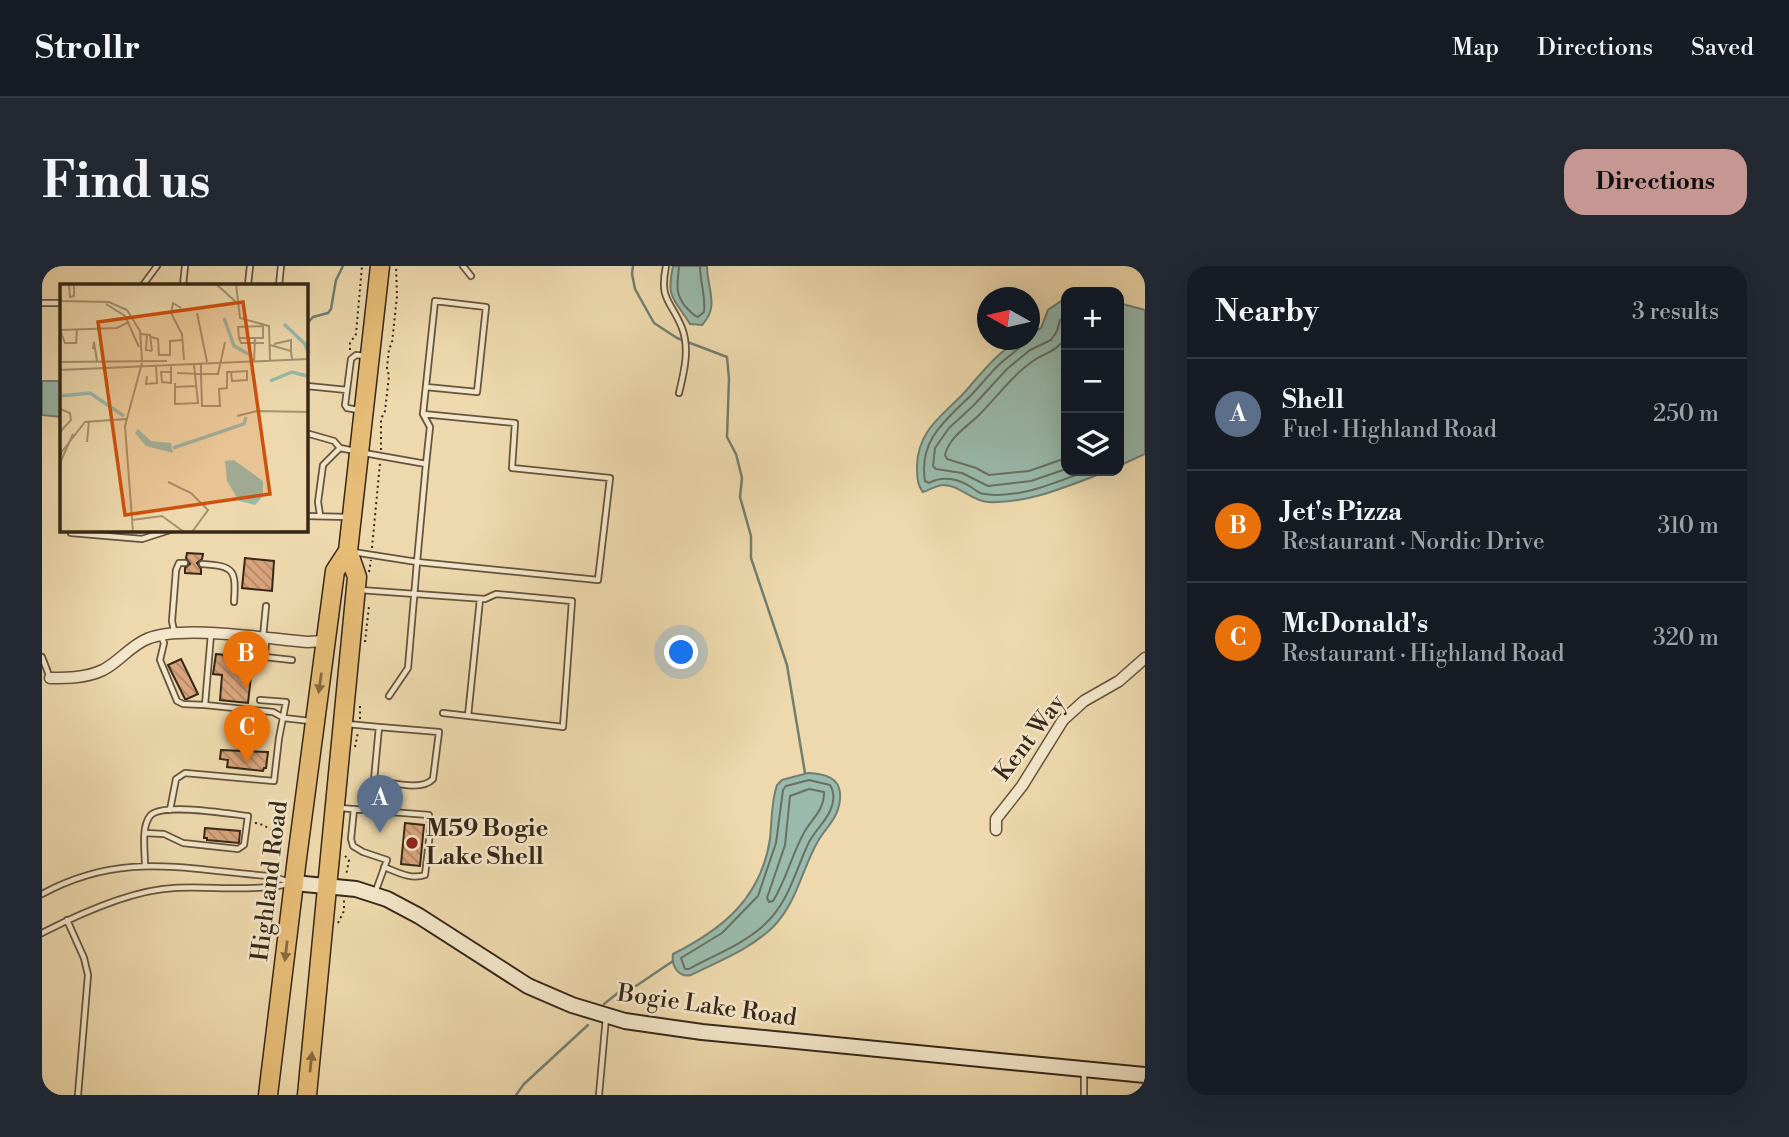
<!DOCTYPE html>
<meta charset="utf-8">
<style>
:root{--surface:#171b24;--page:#242831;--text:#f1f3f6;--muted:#9ea1a6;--line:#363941;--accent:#c59692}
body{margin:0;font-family:"Libre Bodoni",serif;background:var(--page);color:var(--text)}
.controls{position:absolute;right:21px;top:21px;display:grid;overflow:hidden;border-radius:14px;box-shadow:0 7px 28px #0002}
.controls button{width:63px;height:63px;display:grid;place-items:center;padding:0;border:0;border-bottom:2px solid var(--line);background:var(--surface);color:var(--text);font:35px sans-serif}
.compass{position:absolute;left:935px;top:21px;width:63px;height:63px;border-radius:50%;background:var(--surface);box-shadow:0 7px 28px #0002;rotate:278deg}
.you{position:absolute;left:640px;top:387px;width:24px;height:24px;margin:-18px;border:5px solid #fff;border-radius:50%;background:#1a73e8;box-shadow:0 0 0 10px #1a73e833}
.badge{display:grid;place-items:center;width:46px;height:46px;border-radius:50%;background:var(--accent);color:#fff;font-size:23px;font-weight:700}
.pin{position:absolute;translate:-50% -58px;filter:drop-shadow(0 2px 4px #0008)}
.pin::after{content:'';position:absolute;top:37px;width:24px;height:21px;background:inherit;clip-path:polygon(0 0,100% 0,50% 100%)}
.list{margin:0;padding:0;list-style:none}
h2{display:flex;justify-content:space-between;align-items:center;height:91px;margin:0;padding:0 28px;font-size:30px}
h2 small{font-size:23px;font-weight:400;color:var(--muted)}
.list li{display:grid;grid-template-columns:46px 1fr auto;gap:21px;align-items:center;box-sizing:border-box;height:112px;padding:0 28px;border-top:2px solid var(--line)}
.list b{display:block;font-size:26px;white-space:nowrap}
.list p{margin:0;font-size:23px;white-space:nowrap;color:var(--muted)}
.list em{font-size:23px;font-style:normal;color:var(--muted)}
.icon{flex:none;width:38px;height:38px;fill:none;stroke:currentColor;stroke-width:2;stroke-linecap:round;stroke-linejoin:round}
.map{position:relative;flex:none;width:1103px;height:829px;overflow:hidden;border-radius:21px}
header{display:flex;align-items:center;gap:42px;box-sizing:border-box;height:98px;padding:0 35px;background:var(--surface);border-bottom:2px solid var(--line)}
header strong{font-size:33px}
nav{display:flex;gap:38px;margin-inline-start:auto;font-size:24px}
.intro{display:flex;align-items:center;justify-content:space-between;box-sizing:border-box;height:168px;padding:0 42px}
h1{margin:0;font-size:49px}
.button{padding:18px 32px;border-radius:21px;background:var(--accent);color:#111;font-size:24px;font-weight:700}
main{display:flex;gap:42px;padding:0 42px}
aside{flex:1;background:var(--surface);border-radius:21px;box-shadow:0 7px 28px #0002}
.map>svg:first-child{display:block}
.water{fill:#99baac;stroke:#717f71;stroke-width:2}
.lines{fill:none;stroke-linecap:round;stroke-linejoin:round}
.shore{stroke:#687062;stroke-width:2}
.stream{stroke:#717f71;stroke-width:2.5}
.building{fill:url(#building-back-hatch);stroke:#362718;stroke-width:2}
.lane-casing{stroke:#64543d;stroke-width:8}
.street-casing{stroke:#64543d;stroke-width:13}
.secondary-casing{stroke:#362718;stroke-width:18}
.highway-casing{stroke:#362718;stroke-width:21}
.path{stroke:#362718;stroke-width:2;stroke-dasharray:2 3.5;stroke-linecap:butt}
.lane{stroke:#f3e6ca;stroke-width:4.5}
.street{stroke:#f3e6ca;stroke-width:10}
.secondary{stroke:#f3e6ca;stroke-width:14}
.highway{stroke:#e6bc76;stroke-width:18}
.oneway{fill:#856a42}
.poi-dot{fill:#8f2418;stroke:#f3e6ca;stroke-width:2.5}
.labels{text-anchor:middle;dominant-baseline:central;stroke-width:5;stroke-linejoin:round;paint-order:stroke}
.street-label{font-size:24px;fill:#362718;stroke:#f3e6ca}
.poi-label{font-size:24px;font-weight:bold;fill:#362718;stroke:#f3e6ca;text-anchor:start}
.inset-river{fill:none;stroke:#99baac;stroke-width:3.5}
.inset-road{fill:none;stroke:#a49271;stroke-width:2}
.view{fill:#cd520e;fill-opacity:0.15;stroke:#cd520e;stroke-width:3.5}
.inset-edge{fill:none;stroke:#362718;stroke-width:3.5}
</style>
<header>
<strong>Strollr</strong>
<nav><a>Map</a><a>Directions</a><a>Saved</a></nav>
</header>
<div class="intro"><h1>Find us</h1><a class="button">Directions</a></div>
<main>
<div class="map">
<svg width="1103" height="829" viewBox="0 0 1103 829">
<defs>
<pattern id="building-back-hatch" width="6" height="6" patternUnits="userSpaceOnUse" patternTransform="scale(1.75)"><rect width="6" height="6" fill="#d9a47b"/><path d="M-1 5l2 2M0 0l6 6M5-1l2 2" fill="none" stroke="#b18664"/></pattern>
</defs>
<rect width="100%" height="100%" fill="#edd9ad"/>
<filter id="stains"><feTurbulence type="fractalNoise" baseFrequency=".00286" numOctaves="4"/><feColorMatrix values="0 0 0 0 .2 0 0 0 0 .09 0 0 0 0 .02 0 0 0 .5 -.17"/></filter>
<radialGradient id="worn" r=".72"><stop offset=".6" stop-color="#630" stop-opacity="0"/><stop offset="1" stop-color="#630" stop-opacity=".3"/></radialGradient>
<!-- water -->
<path class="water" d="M631,0H665C665,23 678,40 660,59L648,58C632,32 624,33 631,0Z
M1022,33H1024V205H1066C1028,219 987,238 946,236C929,235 918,219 901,219C895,219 888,224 881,226C875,219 875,209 875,200C876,166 897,152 919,130C936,113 961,74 988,74V68L999,62L1006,44Z
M1077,37L1103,44V188L1077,200Z
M0,115H19V151L0,149Z
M766,507C778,508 793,509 797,522C799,529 798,537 796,543C793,555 782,564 776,575C760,603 755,636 732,660C709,683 677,695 649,709C637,712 629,700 631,688C681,663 719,632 728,573C730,555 729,536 735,519L740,514Z"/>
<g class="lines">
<!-- shore -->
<path class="shore" d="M637,0C636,16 632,26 643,40C648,45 650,49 656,51L662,46C664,31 658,16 658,0
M1024,50L1018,54L1015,65L1009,74L988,84L965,103L931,140L907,162L893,182L891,200L894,203L920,207L946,220L989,215L1024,203
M1024,71C1016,84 1006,86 994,93C972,107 956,130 938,148C925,161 908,170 903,189L905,193L934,202L947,209L987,205L1024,192
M984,74C978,83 969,88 960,96C946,108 936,124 922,136C898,159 877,178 883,215L887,217C900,209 917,213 929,221C934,224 937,228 943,228C978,233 1014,216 1045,205
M767,514L788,519C793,527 792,536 788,545C783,556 773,565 767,576C753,605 747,637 721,660C700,679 672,689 647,703H643L639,692L680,667L716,630L734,577L741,524L744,520Z
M767,523L782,526C783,542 771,552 763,565C750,587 745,613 731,635L727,636L725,632L743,579L748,530Z"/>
<!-- stream -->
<path class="stream" d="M591,0L590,8L593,23L612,57L635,72L685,91L687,113L685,171L694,188L700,212L698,231L709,270V292L745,399L763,507
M264,59L271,51L286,47L289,43L294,14L301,0
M562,738L577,726L588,724L631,695
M474,829L482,818L546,759"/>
</g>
<!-- building -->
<path class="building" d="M145,287L161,288L160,293L155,297L159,303V308L143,307V302L148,298L144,292Z
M203,292L232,295L230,325L200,322Z
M174,388L211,392L206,437L178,434L180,409L171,408Z
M139,393L156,428L145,433H143L126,399Z
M179,484L226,486L224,502H222L221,505L185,501L186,494L178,493Z
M363,557L382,559L378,600L359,598Z
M163,562L198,565L197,577L165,574V572H162Z"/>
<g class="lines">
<!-- lane casing -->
<g class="lane-casing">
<path id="lane" d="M421,0L429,10
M624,0C617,35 629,34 640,62C648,83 642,106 637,127
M101,19L115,0
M141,19L143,0
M206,19L208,0
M237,19L239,0
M0,37H19
M265,120L305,124
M316,144L305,142L303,139L309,93L314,89L324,90
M381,148L388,161L384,198
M264,167L292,175L298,182L313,185
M322,187L384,198L375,296L556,314L568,212L470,202L473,157L381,148L393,35L444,41L435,126L384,121
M278,249L276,236L281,199L298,182
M264,250L306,251
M29,267L100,273L128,264
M311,286L375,296L366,402L347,430
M160,298C193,300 194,304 192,336
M318,324L443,333L454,328L530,335L521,461L401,447
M132,365L130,355L134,304L137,297H143
M169,368L163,439L231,446L242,452L268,455
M119,370L122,377L118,394L135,435L141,438L163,439
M221,371L224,340
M224,373L223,391L250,394
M0,391L8,412
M426,450L438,333
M305,458L337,461L397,466L391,513C379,526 349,516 332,514L337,461
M298,542L387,549L389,558L383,609C369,614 355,606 342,601
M312,543L309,573L311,580L321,586L345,594L333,627
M128,544L134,513L143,507L232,515L237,472L244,436L218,434
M329,545L332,514
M103,567L122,568L141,577L196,583L202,579L206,550C188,548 119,536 108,550C99,561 103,586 103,599
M0,628C81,584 142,604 228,610L248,616
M25,654L42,692L46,709L36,829
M0,667C37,648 90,624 132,622C170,620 209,626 246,618
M557,829L564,751
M1042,829V807"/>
</g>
<!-- street casing -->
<g class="street-casing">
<path id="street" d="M8,412C26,412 44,412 61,404C77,396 88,380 105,373C139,358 226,373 265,376L283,375
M954,564V553L980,520L1021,454L1042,435L1077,415L1103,392"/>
</g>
<!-- secondary casing -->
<g class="secondary-casing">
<path id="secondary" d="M252,617L314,623L345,633L377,650L486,720L530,739L583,755L660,766L1103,809"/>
</g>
<!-- highway casing -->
<g class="highway-casing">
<path id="highway" d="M226,829L255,592L293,305L306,285
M265,829L315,311L306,285L338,0"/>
</g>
<!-- path -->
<path class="path" d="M308,84V77L314,68L320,0
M339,184V153L343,145L347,110L345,102L347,83L350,77L355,30L354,0
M330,282L338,197
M327,306L329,294
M323,376L327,340
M318,453V439
M313,481L316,466
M213,557C224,558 230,567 241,569
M303,590L307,594L304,610
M296,657L302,645V633"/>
<!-- lane -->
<use href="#lane" class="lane"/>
<!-- street -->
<use href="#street" class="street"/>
<!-- secondary -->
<use href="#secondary" class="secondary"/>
<!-- highway -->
<use href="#highway" class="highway"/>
</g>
<!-- one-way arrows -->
<defs><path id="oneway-solid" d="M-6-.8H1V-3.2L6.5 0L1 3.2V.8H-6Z" transform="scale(1.75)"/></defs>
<g class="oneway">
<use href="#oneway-solid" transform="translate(278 417) rotate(98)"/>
<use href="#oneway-solid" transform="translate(244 685) rotate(97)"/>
<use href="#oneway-solid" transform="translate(269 796) rotate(-84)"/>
</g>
<!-- markers -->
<circle class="poi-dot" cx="370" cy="577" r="7"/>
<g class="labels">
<!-- street labels -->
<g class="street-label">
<text transform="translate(988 472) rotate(-53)">Kent Way</text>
<text transform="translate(228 615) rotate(-83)">Highland Road</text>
<text transform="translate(665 740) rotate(8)">Bogie Lake Road</text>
</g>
<!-- poi labels -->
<g class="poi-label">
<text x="384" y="563">M59 Bogie<tspan x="384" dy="28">Lake Shell</tspan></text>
</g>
</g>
<!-- overview -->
<g transform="translate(18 18)">
<rect width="248" height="248" fill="#edd9ad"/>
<path d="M78,145L91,157L111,159L113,169L86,162L75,149ZM174,176L203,197V212L195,221L179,217L167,197L165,177Z" fill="#99baac"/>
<path class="inset-river" d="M164,34L174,62L192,72M224,40L245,60L249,70M210,97L232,88L247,92M0,112L30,109L64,132M113,164L184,140L186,133"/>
<path class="inset-road" d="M9,0L10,13L14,12V0M156,0L176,18M176,0L180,34L209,42L210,76M0,17L49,18L67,26L80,47L82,76M46,20L65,32L79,63M121,24L113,19L111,29L122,50L124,76M137,29L147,78M0,46L57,44L69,38M0,46L5,59H16L17,45M81,50L90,51L92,67M87,50L86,66L92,67M91,53L98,55L99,71H110M179,54L181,59H204M165,58L158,90H141L142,122H160L159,105L167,104V88H171L187,87V96L172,97L171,88M214,60L231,56V67M210,61L231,67L232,75M33,65L34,58L37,77M110,72V57L123,56M194,77L195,54H179L178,43L203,42V54H195M0,78L107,77M111,82V99L102,98L101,88H111M0,86L249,75M117,89L141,90V79M87,92L86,100L97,99L96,82M115,99V120L138,119L134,81M115,103L136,102M0,125L10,129L11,136L0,148M177,132L197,127L249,128M27,158L29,137M0,170L25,138L66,135M0,179L13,150M108,198L131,209L148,226L132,248M72,236L102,232L124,248M73,248L65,142L82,79M206,248L249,247"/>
<path class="view" d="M183,18L210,210L65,231L38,38Z"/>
<rect width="248" height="248" class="inset-edge"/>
</g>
<rect width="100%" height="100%" filter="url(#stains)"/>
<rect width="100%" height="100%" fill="url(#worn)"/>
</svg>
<div class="controls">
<button>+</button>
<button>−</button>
<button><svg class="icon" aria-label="layers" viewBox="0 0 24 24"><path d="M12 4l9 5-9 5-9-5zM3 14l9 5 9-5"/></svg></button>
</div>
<svg class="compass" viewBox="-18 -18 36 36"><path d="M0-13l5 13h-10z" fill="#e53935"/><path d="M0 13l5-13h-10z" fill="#9ea1a6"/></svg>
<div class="you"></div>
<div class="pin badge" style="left:338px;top:567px;background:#5c6f8a">A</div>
<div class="pin badge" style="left:204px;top:423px;background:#e8710a">B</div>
<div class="pin badge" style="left:205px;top:497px;background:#e8710a">C</div>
</div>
<aside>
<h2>Nearby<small>3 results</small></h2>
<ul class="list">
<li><span class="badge" style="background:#5c6f8a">A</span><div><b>Shell</b><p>Fuel · Highland Road</p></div><em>250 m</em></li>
<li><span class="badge" style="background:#e8710a">B</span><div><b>Jet's Pizza</b><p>Restaurant · Nordic Drive</p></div><em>310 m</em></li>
<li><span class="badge" style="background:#e8710a">C</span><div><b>McDonald's</b><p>Restaurant · Highland Road</p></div><em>320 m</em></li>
</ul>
</aside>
</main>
